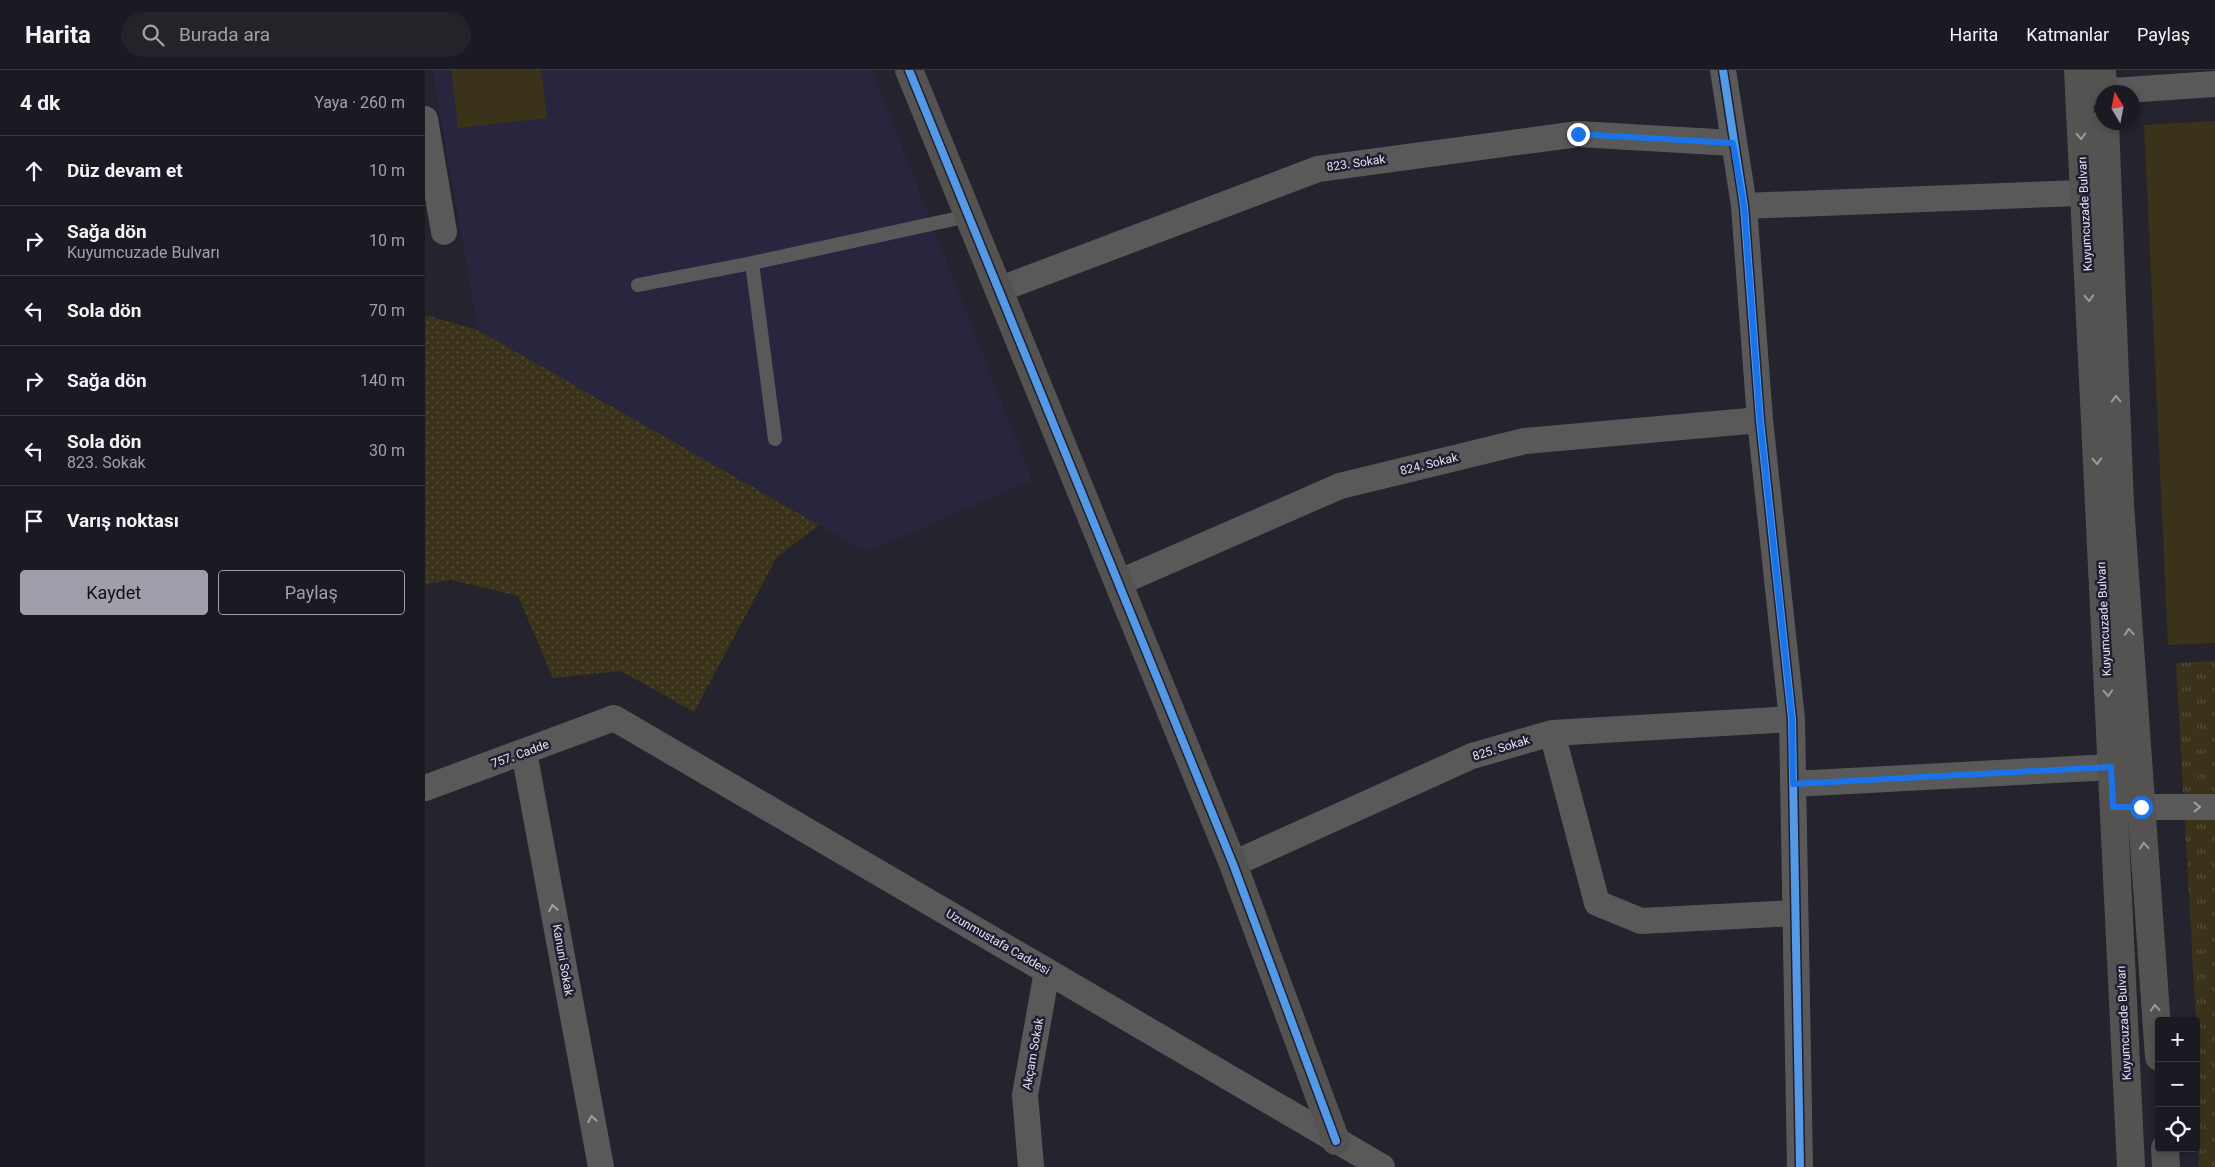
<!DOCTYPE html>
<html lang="tr">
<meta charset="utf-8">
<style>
:root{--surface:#1b1a22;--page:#24232a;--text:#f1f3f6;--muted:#a0a1a5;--line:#393840;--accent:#9f9fab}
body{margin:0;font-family:Roboto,sans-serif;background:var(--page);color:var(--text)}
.controls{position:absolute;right:15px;bottom:15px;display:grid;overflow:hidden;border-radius:5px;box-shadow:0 2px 8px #0003}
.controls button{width:45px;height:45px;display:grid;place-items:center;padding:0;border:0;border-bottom:1px solid var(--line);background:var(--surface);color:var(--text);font:25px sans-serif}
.compass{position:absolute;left:1670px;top:15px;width:45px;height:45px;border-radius:50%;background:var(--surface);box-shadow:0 2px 8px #0003;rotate:350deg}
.stop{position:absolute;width:15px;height:15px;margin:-11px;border:4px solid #1a73e8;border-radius:50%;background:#fff}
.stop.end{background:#1a73e8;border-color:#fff;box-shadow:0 1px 5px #0008}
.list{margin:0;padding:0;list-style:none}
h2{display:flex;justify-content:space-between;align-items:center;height:65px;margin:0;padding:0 20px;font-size:21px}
h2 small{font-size:16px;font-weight:400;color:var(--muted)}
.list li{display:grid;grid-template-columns:32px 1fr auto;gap:15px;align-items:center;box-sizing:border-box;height:70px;padding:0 20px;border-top:1px solid var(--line)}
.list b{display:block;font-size:19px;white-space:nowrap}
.list p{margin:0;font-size:16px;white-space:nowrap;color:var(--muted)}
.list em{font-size:16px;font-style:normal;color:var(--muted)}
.actions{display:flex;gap:10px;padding:15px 20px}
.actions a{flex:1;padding:11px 0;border:1px solid var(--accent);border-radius:5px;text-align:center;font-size:18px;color:var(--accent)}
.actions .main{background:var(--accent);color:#111}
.icon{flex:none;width:28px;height:28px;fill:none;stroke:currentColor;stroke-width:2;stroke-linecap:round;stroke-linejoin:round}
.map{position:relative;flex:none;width:1790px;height:1097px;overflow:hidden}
header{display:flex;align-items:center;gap:30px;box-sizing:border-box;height:70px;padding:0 25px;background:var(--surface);border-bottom:1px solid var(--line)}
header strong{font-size:24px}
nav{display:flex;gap:28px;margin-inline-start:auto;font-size:18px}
.search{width:350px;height:45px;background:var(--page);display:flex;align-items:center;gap:12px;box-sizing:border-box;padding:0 18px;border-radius:28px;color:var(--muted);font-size:19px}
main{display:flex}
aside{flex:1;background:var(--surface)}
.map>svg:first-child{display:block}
.built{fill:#27263e}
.grass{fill:url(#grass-dots)}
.park{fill:url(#park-tufts)}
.garden{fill:#3a3319}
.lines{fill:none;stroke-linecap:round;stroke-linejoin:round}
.lane{stroke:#5a595a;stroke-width:14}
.street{stroke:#5a595a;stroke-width:26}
.secondary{stroke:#545352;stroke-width:28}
.cycleway-casing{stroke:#201f32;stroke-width:11}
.cycleway{stroke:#5399e6;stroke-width:8}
.oneway{stroke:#9a9aa0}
.oneway2{stroke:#9e9ea4}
.route{stroke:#1a73e8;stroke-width:6}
.labels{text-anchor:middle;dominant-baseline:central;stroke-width:5;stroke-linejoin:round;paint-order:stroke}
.street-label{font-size:12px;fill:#e1e2ef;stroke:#201f32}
</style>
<header>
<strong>Harita</strong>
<div class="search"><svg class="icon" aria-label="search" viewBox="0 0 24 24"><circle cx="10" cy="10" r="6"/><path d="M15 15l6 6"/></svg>Burada ara</div>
<nav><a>Harita</a><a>Katmanlar</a><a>Paylaş</a></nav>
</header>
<main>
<aside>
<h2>4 dk<small>Yaya · 260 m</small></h2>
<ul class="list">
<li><svg class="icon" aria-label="ahead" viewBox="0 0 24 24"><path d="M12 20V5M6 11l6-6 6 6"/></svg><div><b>Düz devam et</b></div><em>10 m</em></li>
<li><svg class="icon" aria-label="right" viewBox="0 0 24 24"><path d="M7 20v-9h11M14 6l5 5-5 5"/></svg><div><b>Sağa dön</b><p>Kuyumcuzade Bulvarı</p></div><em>10 m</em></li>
<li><svg class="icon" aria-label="left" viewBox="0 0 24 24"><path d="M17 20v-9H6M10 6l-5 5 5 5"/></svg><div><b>Sola dön</b></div><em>70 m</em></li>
<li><svg class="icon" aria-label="right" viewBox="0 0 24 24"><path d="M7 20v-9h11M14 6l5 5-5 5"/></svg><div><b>Sağa dön</b></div><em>140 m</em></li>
<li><svg class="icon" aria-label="left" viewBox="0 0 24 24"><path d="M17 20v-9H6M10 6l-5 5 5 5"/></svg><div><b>Sola dön</b><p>823. Sokak</p></div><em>30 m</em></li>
<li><svg class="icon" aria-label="arrive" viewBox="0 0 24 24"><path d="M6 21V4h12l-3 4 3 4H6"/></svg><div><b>Varış noktası</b></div></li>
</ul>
<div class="actions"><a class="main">Kaydet</a><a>Paylaş</a></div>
</aside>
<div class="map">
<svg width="1790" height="1097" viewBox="0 0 1790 1097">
<defs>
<pattern id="grass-dots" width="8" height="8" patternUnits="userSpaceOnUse" patternTransform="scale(1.25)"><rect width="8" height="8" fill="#3a3319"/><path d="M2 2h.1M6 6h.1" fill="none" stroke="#56503b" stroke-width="1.8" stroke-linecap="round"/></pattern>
<pattern id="park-tufts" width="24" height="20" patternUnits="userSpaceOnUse" patternTransform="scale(1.25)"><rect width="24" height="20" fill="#3a3319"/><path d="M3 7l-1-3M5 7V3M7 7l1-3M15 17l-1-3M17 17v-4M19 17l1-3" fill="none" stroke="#56503b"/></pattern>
</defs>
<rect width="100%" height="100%" fill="#24232e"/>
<!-- built -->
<path class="built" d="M7,0H447L607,410L442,482L53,260Z"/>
<!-- grass -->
<path class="grass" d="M0,245L53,260L394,455L352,487L269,642L196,601L128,608L93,526L26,510L0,514Z"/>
<!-- park -->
<path class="park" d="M1790,591V1097H1774L1771,951L1751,593Z"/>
<!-- garden -->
<path class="garden" d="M26,0H116L122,48L33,58Z
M1790,51V573L1743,575L1719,55Z"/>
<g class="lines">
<!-- lane -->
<path class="lane" d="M327,193L350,369
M213,215L327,193L543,146"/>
<!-- street -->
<path class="street" d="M1298,0L1319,136L1335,350L1367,649L1375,1097
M1657,23L1790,14
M0,49L19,162
M1319,136L1681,122
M573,220L893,99L1153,64L1308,73
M693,513L915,416L1100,371L1335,350
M1127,663L1172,833L1216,851L1369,843
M99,682L176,1097
M1368,714L1686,697
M0,718L189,648L957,1097
M1694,737H1790
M808,794L1047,686L1127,663L1367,649
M606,1097L600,1025L622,901"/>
<!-- secondary -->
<path class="secondary" d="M484,0L808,794L911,1071
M1653,0L1706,1097
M1677,0L1678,22
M1680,52L1695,435L1734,987
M1740,1078L1741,1097"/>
<!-- cycleway casing -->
<g class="cycleway-casing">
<path id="cycleway" d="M484,0L808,794L911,1071
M1298,0L1319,136L1335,350L1367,649L1375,1097"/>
</g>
<!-- cycleway -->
<use href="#cycleway" class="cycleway"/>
</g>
<!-- one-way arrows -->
<defs><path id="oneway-chevron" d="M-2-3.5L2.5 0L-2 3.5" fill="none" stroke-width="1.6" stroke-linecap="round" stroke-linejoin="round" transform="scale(1.25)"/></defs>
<g class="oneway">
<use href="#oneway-chevron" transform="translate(1656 66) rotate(87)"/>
<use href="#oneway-chevron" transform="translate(1664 228) rotate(87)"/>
<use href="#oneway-chevron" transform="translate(1691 329) rotate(-92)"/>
<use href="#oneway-chevron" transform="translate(1672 391) rotate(87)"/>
<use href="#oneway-chevron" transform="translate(1704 562) rotate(-94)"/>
<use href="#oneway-chevron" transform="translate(1683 623) rotate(87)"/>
<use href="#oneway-chevron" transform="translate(1719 776) rotate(-94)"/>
<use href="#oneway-chevron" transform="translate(1730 938) rotate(-94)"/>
</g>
<g class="oneway2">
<use href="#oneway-chevron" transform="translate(1772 737)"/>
<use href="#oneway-chevron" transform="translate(128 838) rotate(-100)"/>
<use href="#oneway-chevron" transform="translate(167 1049) rotate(-100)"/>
</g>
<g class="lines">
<!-- route -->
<path class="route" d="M1153,64L1308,73L1319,136L1335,350L1367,649L1368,714L1686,697L1688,737H1716"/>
</g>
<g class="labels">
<!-- street labels -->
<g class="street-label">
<text transform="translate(931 93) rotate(-8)">823. Sokak</text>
<text transform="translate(1660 144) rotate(-93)">Kuyumcuzade Bulvarı</text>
<text transform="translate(1004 394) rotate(-14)">824. Sokak</text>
<text transform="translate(1679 549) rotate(-93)">Kuyumcuzade Bulvarı</text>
<text transform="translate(1076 678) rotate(-17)">825. Sokak</text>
<text transform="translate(95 684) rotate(-20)">757. Cadde</text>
<text transform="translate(573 872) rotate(30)">Uzunmustafa Caddesi</text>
<text transform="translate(138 890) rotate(80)">Kanuni Sokak</text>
<text transform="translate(1699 953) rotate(-93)">Kuyumcuzade Bulvarı</text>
<text transform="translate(608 984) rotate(-80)">Akçam Sokak</text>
</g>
</g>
</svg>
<div class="controls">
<button>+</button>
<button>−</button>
<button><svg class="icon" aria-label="locate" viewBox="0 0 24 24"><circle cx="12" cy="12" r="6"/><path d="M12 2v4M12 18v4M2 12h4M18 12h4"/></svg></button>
</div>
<svg class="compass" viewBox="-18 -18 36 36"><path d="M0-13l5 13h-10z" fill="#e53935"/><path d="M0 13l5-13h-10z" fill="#a0a1a5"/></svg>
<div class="stop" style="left:1716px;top:737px"></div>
<div class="stop end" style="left:1153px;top:64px"></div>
</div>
</main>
